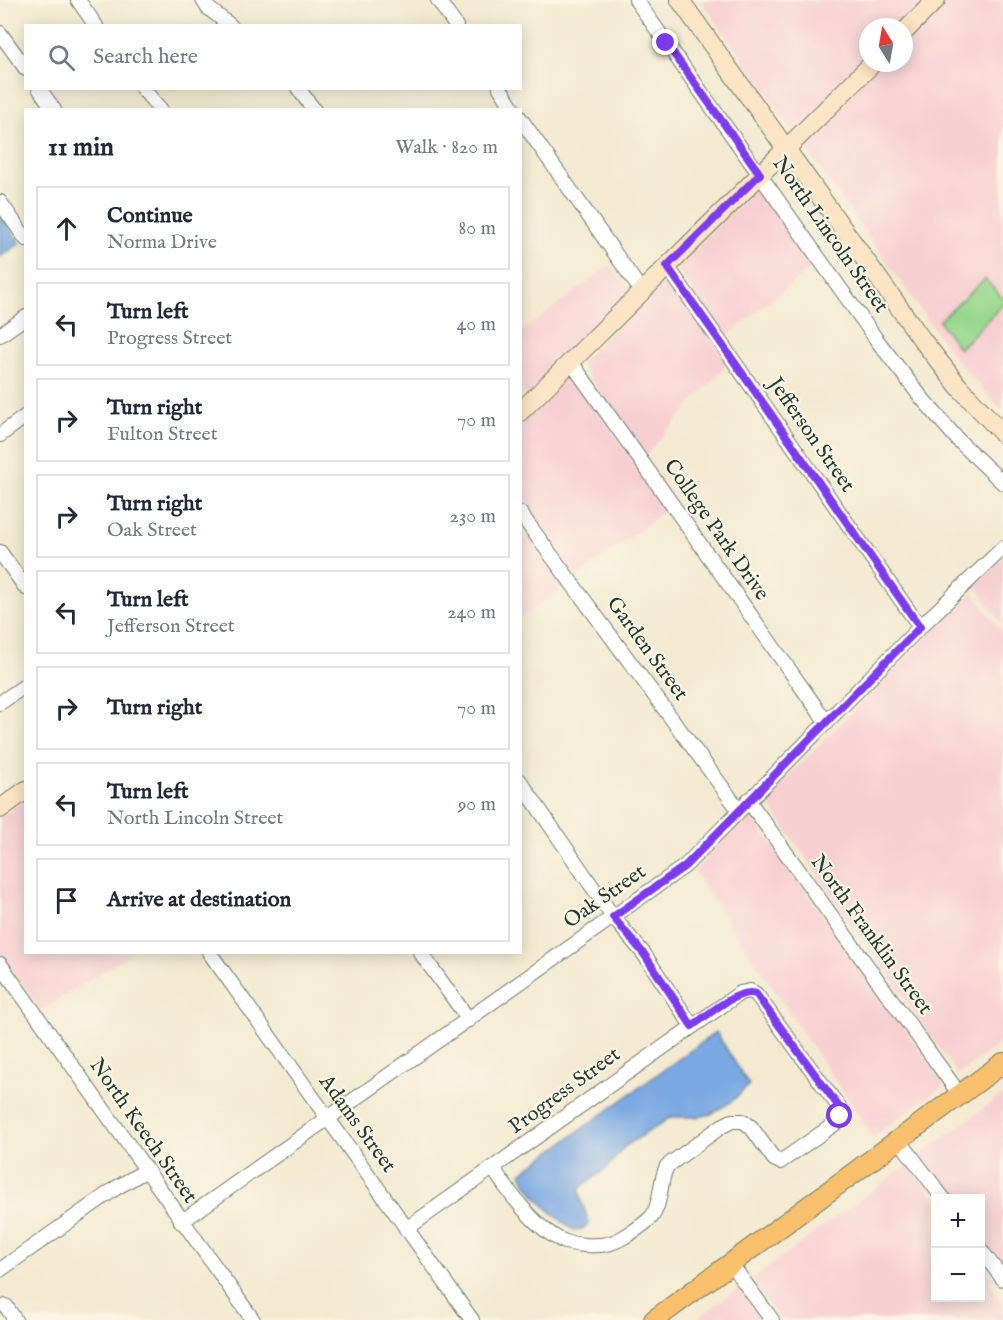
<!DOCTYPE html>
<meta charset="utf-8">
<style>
:root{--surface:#fff;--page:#f6f6f7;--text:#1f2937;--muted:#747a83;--line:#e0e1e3}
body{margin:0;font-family:"IM FELL English",serif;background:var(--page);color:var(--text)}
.controls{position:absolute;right:18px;bottom:18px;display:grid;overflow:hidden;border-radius:0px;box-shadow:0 3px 15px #0003}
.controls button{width:54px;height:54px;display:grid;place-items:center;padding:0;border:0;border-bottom:2px solid var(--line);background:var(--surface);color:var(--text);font:30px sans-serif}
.compass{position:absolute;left:859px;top:18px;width:54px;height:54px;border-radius:50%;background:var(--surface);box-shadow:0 3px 15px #0003;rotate:349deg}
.stop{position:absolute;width:18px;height:18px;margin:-14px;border:4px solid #7c3aed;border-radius:50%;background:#fff}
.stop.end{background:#7c3aed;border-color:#fff;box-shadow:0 2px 6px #0008}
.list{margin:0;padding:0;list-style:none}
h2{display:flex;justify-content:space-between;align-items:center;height:78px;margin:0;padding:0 24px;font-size:26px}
h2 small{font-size:20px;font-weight:400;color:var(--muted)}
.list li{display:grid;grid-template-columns:39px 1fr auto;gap:18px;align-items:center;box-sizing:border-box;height:84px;margin:0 12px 12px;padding:0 12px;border:2px solid var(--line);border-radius:0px}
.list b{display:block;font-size:22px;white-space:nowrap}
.list p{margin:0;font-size:20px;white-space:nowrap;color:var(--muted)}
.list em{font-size:20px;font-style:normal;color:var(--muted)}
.icon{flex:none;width:33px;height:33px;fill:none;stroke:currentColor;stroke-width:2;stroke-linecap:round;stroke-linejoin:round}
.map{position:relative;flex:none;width:1003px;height:1320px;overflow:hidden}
.search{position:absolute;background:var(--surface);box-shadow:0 3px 15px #0003;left:24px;top:24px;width:498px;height:66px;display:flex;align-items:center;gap:15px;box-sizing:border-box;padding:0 21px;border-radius:0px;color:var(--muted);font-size:22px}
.panel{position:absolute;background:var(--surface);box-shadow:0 3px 15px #0003;left:24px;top:108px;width:498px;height:846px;border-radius:0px}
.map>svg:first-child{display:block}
.built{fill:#f7cfd1;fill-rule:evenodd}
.green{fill:#98d88e;stroke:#5c8a61;stroke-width:1.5}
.water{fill:#79a8e2;stroke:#4c728b;stroke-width:1.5}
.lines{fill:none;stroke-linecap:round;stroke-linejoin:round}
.street-casing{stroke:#6a7a6b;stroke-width:16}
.secondary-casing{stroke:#6a7a6b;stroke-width:20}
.primary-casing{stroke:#6a7a6b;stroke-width:22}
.street{stroke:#fff;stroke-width:14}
.secondary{stroke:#fce5c4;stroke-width:18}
.primary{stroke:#f8bf6c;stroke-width:20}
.route{stroke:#7c3aed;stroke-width:8}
.labels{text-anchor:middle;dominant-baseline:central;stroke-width:4.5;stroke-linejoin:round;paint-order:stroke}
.street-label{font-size:21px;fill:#1f3d34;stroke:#fcf5e5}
</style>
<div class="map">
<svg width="1003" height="1320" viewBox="0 0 1003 1320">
<rect width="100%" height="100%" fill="#fcf5e5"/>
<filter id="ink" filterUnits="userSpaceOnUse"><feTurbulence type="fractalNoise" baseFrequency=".0167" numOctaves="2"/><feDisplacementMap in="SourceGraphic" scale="12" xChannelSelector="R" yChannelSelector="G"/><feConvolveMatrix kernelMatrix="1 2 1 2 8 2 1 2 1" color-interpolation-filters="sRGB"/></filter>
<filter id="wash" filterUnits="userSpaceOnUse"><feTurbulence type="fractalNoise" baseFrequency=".008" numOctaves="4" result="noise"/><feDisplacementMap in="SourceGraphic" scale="24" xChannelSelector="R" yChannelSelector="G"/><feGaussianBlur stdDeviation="1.35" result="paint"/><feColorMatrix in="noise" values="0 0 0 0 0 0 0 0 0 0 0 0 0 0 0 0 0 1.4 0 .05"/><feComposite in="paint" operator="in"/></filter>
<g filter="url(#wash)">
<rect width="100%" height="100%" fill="#f4ead1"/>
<!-- built -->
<path class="built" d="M701,0H1003V412L953,356ZM868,27H904V63H868Z
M759,184L815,264L725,338L676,267Z
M610,265L630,290L632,289L634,291L527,397L521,388L520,333Z
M667,276L728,363L645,456L579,363Z
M570,372L667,509L576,578L521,502L520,423Z
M520,524L566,586L521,617H520Z
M1003,557V625L977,588L973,586Z
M973,592L1003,634V1041L958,1075L765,799Z
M25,799L26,952L131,953L41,1011L0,953V817Z
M748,811L945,1085L873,1137L694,871Z
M1003,1094V1264L1001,1266L981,1239L980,1198H950L919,1156Z
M909,1164L935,1199L936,1298H980L981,1260L994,1278L990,1283L1003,1303V1320H780L750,1280Z
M740,1287L764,1320H695Z"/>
<!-- green -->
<path class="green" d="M985,279L1003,299V304L959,349L939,321Z"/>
<!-- water -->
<path class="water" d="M0,214L20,243L0,257Z
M716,1032L749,1085L731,1102L711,1114L698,1117H671L624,1147L608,1167L580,1188C579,1203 586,1209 589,1223L584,1228L575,1231C554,1216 531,1197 521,1173Z"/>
</g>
<g filter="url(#ink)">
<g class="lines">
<!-- street casing -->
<g class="street-casing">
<path id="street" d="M78,0L96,26
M203,0L208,8L231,26
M438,0L456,26
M636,0L876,339L921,397L958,440L1003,483
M0,33L26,69
M39,88L54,110
M142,88L161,110
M298,88L314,110
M500,88L514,110
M520,118L642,292
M0,202L26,239
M667,266L920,627
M0,335L26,317
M571,362L827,723
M0,435L26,416
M520,513L739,810
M0,552L26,588
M0,703L26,685
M520,781L613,917L644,954L692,1026
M748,800L960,1095
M209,952L472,1320
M420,952L469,1020
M0,964L253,1320
M899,1140L943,1198
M181,1222L685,866L920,627L1003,548
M406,1229L740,993L750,991L756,994L839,1107L840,1116L836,1123L780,1162L774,1159L751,1127L743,1121H732L722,1126L667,1166C659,1181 662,1201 653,1215C646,1224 634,1231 624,1237C610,1245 601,1246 585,1245C579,1244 572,1244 566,1242C539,1233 508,1192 493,1168
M980,1249L1003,1279
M731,1264L772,1320
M0,1270L116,1188L145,1171
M6,1306L15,1320"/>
</g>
<!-- secondary casing -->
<g class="secondary-casing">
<path id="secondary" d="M680,0L923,341L960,388L1003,434
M904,32L936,0
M520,412L873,63
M0,809L26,790"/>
</g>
<!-- primary casing -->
<g class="primary-casing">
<path id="primary" d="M654,1320L1003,1063"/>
</g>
<!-- street -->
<use href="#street" class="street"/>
<!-- secondary -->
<use href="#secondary" class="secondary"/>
<!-- primary -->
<use href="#primary" class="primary"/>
</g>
</g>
<g class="lines" filter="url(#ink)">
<!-- route -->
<path class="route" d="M666,43L760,174L667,266L920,627L685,866L613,917L644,954L692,1026C707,1016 739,987 756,994L839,1107L840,1116"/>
</g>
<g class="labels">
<!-- street labels -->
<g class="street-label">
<text transform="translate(830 235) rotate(55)">North Lincoln Street</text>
<text transform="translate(811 435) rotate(55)">Jefferson Street</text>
<text transform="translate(716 530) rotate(55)">College Park Drive</text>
<text transform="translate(647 649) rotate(54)">Garden Street</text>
<text transform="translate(605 897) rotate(-35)">Oak Street</text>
<text transform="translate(871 935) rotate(54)">North Franklin Street</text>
<text transform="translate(565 1091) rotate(-36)">Progress Street</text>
<text transform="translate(357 1124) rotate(54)">Adams Street</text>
<text transform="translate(143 1131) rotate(55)">North Keech Street</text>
</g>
</g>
</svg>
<div class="controls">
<button>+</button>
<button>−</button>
</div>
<svg class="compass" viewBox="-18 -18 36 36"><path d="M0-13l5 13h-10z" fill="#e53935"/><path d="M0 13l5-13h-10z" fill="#747a83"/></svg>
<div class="stop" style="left:840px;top:1116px"></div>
<div class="stop end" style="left:666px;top:43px"></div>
<div class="search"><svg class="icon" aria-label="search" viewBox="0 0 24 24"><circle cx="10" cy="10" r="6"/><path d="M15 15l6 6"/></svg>Search here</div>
<section class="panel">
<h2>11 min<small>Walk · 820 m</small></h2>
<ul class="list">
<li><svg class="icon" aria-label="ahead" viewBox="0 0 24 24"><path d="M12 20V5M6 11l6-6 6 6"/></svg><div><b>Continue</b><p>Norma Drive</p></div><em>80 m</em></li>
<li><svg class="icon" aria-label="left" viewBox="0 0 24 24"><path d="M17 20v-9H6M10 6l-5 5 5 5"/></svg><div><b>Turn left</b><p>Progress Street</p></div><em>40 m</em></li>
<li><svg class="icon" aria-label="right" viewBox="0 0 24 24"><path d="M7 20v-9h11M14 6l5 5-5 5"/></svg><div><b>Turn right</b><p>Fulton Street</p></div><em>70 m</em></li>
<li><svg class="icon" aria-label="right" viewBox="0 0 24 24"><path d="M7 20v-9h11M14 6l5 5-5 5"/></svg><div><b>Turn right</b><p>Oak Street</p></div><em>230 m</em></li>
<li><svg class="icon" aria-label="left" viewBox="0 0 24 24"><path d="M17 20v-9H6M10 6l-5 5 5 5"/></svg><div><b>Turn left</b><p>Jefferson Street</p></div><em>240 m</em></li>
<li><svg class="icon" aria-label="right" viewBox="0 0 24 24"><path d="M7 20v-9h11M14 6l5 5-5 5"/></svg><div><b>Turn right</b></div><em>70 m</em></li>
<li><svg class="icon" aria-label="left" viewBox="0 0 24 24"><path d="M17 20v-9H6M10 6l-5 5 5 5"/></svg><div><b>Turn left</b><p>North Lincoln Street</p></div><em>90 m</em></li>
<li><svg class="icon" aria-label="arrive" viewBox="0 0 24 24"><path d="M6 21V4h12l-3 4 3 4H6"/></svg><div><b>Arrive at destination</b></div></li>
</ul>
</section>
</div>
